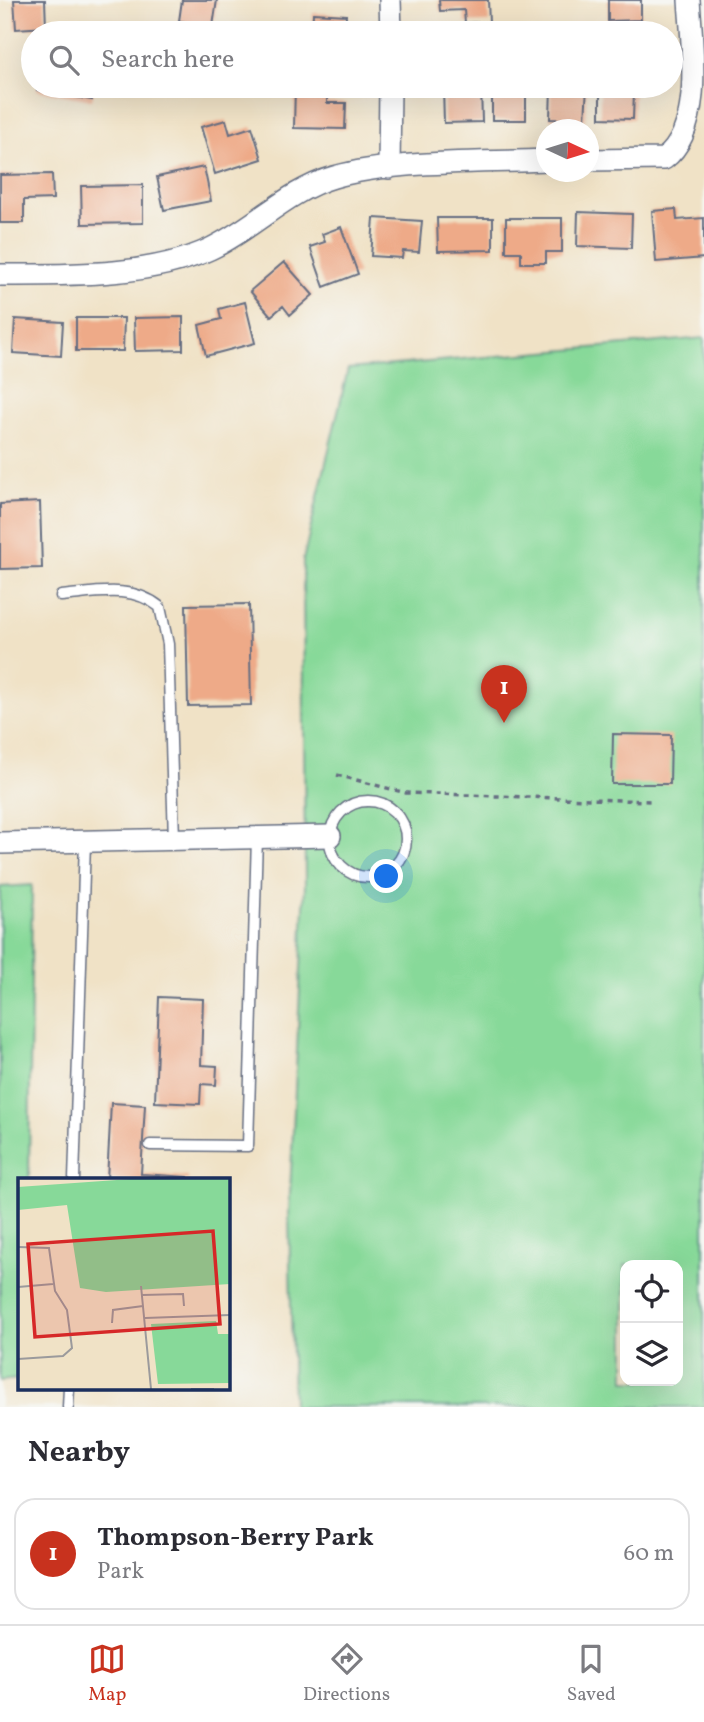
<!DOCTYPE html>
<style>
:root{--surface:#fff;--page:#f7f7f7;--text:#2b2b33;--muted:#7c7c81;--line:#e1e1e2;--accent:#c8321e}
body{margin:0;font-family:Vollkorn,serif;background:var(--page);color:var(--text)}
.controls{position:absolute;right:21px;bottom:21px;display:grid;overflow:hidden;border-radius:14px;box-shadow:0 7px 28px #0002}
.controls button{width:63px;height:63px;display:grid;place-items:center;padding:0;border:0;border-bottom:2px solid var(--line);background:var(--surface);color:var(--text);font:35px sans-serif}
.compass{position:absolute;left:536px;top:119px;width:63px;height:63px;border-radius:50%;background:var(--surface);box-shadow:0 7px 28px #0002;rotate:94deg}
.you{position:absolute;left:387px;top:877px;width:24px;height:24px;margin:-18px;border:5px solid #fff;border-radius:50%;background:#1a73e8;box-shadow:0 0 0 10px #1a73e833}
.badge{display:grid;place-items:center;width:46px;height:46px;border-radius:50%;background:var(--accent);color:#fff;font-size:23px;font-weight:700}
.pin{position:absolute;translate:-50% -58px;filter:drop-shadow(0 2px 4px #0008)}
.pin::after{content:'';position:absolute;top:37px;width:24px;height:21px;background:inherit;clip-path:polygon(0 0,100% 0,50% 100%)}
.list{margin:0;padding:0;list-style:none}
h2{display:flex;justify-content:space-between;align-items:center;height:91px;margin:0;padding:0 28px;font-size:30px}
h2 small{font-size:23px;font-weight:400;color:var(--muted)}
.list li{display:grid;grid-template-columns:46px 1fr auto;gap:21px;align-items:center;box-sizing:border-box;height:112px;margin:0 14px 14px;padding:0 14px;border:2px solid var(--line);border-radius:21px}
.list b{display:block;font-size:26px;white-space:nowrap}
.list p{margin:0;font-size:23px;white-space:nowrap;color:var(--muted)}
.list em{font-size:23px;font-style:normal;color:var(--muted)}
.icon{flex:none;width:38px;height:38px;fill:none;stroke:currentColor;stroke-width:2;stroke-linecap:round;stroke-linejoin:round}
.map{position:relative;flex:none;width:704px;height:1407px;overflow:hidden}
.search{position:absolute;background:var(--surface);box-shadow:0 7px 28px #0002;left:21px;right:21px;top:21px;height:77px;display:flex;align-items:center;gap:18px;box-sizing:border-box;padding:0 24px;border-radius:38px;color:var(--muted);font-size:26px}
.sheet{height:217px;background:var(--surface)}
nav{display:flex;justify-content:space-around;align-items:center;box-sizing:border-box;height:98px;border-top:2px solid var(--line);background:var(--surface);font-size:19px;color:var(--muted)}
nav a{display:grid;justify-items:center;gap:4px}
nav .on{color:var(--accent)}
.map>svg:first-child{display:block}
.green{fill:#87d999;stroke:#51847c;stroke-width:2;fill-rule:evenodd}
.building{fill:#ea8}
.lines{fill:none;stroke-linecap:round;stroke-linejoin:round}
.lane-casing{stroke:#666e82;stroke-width:13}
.street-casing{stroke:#666e82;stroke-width:24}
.path{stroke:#666e82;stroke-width:3.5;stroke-dasharray:5 5;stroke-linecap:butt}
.lane{stroke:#fff;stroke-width:10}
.street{stroke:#fff;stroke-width:21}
.inset-road{fill:none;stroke:#9b9a9c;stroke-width:2}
.view{fill:#d62828;fill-opacity:0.15;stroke:#d62828;stroke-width:3.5}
.inset-edge{fill:none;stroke:#1b2f5e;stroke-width:3.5}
</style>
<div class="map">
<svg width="704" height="1407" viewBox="0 0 704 1407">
<rect width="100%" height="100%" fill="#f6f6f2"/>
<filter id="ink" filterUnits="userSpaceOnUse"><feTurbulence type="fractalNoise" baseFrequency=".0143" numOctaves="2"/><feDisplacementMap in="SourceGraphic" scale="14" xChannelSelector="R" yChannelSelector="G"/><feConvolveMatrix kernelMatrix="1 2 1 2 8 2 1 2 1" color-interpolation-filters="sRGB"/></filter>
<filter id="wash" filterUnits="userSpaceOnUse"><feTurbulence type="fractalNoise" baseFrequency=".00686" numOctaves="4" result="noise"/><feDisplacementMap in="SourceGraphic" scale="28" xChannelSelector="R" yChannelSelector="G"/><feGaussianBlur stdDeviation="1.57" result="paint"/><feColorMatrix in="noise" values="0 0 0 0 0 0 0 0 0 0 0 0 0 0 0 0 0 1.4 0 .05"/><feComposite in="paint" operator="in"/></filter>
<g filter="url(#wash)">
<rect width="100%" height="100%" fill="#f0e2c6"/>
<!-- green -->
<path class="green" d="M704,338V1407H293L289,1213L305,886L303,560L348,369ZM625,1265H678V1381H625Z
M32,885L29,1179L19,1180V1379L0,1381V887Z"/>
<g id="blocks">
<!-- building -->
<path class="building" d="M14,0H45L46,27L16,29Z
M182,0H217L213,26L179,21Z
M439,0H488L489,22L465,23L464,10L440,11Z
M608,0H641V20L608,21Z
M313,13L346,15L345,33H312Z
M38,86H95L92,100L37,90Z
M295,86H327V103H346L345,129L294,128Z
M443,86H481L482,122L444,123Z
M492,86H537L538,96H526V120H492Z
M551,86H587L585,120L550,119Z
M600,86H645V92H634L633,119L600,118Z
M226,120L230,134L252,127L262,159L215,174L201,127Z
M204,167L211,201L164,210L157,177Z
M52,174L53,199L24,200V223H0V175Z
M143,185V223L82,224L81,186Z
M676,209L677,220L704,218V258L656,262L652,211Z
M578,212L632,214L631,248L577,246Z
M374,218L422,221L419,252L403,251L402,258L371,256Z
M437,218H493V250L438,251Z
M506,218H562V252H546V263H521V252H506Z
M341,227L358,274L324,287L310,247L325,242L322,234Z
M284,262L313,295L290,315L283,306L271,316L250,291Z
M245,302L255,343L206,356L199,325L221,319L219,309Z
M183,317V350L135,351L134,318Z
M76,318H124L123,351H76Z
M15,319L63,322L61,356L13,353Z
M40,502L42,568L0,569V504Z
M249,604L251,705L188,706L186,605Z
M613,734L671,735L670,784H612Z
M159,997L203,999L201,1065L217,1066L216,1085L201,1084L200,1104L155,1102Z
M111,1103L145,1105L141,1174L188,1177V1180H107Z"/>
</g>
</g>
<g filter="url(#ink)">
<use href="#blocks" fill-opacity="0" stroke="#666e82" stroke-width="2"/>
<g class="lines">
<!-- lane casing -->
<g class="lane-casing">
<path id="lane" d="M61,596C96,593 132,584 160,607L168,644L174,839
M330 839a38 38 0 1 1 76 0a38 38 0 1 1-76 0Z
M150,1145L248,1146L257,837
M74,1180L85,842
M68,1407L69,1388"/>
</g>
<!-- street casing -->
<g class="street-casing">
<path id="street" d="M390,0L391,33
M588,160L664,159C704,129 692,47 689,0
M389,168L390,86
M0,275C65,275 151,277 210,249C253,229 288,190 334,177C392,160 485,163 546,160
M0,843L330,836"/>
</g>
<!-- path -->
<path class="path" d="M337,775L406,793L650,801"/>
<!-- lane -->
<use href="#lane" class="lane"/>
<!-- street -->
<use href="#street" class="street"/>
</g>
</g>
<!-- overview -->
<g transform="translate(18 1178)">
<rect width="212" height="212" fill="#f0e2c6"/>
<path d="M127,0H212V106L88,114L62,110L49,27L0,32V9ZM198,143L200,156H212V205L140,206L133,146Z" fill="#87d999"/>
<path class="inset-road" d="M0,69L31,70L37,113L49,132L54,170L45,178L0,181M123,108L133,211M0,109L35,106M124,117L165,116L166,128M127,140L212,137M94,145L95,132L125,128M173,211H196"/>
<path class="view" d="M195,53L202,146L17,159L10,66Z"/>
<rect width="212" height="212" class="inset-edge"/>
</g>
</svg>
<div class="controls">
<button><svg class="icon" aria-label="locate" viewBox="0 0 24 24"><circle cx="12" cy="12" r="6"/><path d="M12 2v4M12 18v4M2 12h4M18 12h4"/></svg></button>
<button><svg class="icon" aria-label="layers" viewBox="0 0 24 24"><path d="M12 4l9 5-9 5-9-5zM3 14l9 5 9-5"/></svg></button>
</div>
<svg class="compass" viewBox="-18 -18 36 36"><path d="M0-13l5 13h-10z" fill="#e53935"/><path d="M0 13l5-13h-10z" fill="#7c7c81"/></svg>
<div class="you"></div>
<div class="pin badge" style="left:504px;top:723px">1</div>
<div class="search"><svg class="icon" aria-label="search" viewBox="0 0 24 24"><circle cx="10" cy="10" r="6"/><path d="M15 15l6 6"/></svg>Search here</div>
</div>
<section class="sheet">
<h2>Nearby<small></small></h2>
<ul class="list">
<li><span class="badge">1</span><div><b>Thompson-Berry Park</b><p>Park</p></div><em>60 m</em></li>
</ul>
</section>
<nav>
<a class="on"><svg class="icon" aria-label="map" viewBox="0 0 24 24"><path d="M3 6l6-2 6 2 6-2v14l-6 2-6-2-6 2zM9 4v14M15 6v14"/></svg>Map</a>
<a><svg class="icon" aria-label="directions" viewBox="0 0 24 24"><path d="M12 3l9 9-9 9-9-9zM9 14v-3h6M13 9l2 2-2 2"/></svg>Directions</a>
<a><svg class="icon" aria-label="saved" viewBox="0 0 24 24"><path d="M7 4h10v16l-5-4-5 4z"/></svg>Saved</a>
</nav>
